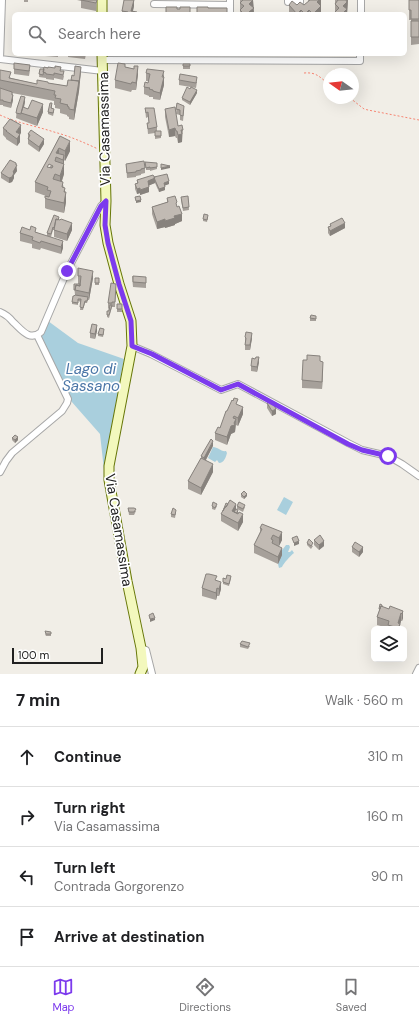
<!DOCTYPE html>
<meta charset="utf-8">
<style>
:root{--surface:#fff;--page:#f2f2f2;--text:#202124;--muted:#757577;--line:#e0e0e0;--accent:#7c3aed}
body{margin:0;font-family:"DM Sans",sans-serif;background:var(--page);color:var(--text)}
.controls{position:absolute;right:12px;bottom:12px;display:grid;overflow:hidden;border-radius:6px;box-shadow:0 4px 16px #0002}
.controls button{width:36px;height:36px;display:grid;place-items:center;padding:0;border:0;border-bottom:1px solid var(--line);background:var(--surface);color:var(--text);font:20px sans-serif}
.compass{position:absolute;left:323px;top:68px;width:36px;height:36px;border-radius:50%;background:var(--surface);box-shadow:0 4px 16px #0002;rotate:285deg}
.scale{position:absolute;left:12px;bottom:10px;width:91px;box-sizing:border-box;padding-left:4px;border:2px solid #202020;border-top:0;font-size:11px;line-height:14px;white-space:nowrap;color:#202020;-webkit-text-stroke:3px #fff;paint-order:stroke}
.stop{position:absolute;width:12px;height:12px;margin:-9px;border:3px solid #7c3aed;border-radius:50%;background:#fff}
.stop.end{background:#7c3aed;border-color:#fff;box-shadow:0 1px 4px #0008}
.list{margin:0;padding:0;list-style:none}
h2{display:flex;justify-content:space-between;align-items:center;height:52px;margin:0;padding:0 16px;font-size:17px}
h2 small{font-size:13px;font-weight:400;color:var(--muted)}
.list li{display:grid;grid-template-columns:26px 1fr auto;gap:12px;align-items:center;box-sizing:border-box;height:60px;padding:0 16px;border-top:1px solid var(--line)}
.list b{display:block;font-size:15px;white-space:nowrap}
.list p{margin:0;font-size:13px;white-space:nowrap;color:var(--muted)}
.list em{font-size:13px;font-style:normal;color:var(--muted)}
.icon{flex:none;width:22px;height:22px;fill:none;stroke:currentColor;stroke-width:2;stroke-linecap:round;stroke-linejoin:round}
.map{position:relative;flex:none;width:419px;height:674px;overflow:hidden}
.search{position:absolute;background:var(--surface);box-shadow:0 4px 16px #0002;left:12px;right:12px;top:12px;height:44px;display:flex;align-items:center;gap:10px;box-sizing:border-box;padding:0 14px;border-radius:6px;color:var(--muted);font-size:15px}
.sheet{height:292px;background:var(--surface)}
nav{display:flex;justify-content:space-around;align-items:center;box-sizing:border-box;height:56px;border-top:1px solid var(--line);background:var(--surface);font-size:11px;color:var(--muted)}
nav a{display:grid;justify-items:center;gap:2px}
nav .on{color:var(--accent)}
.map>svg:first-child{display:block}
.water{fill:#a9cfdd}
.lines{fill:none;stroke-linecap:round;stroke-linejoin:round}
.minor-casing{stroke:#a7a7a7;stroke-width:8}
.secondary-casing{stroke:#677708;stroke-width:11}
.path{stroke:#f78472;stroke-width:1;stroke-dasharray:2 2;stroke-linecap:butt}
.minor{stroke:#fff;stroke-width:6}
.secondary{stroke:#f3f8bd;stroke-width:9}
.wall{fill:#a6a09a;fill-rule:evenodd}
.shaded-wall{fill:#87827d}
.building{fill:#c1bab3;stroke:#87827d;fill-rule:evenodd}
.route{stroke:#7c3aed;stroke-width:5}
.labels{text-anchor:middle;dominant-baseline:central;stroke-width:3.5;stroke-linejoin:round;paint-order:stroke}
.street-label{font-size:14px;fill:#202020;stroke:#fff}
.water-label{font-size:15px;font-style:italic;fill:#4b76a7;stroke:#fff}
</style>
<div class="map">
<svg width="419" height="674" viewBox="0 0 419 674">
<rect width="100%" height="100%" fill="#f1eee7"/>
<!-- water -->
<path class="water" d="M48,321L78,343L124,359L104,470L100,434L71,401L42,341V336Z
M213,447C218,447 221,452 226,451L227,453C226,457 224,463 219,463L217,460L215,462L208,458Z
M284,497L293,502L286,515L277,510Z
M286,545H289L290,547L288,552H290L292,550L294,553C290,556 284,563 282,567L279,568L278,564L281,550L283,549Z"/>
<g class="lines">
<!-- minor casing -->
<g class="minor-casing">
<path id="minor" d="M288,0V2H300V0
M154,4L230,5
M230,14V0
M361,14V0
M0,59L103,71
M0,59L2,0
M102,60L360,61V54
M0,312C5,314 9,317 13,322C21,329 29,342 41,332L67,271L101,206L106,201
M132,346L151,354L221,390L238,384L348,443L362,450L388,456L402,464L419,476
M0,472L6,461L12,453L62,411L67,403L68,399L37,335
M141,648L146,650L152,674
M416,674L419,668"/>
</g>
<!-- secondary casing -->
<g class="secondary-casing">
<path id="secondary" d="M102,0V14
M102,54L106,201L105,225L108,243L119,284L131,321L132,346L109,466V480L127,581L141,648L143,667L140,674"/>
</g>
<!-- path -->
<path class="path" d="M304,73C317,72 319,77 329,84
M332,74L336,68
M350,98L364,109L368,110L419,120
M0,115C17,123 36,126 54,132C69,136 83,142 98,149"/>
<!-- minor -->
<use href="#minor" class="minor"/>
<!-- secondary -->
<use href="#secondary" class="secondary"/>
</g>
<!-- wall -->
<path class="wall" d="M24,0H28V2H24Z
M77,0H97L96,11L81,8V1Z
M134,0V6L133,11L137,14H122V11Z
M240,0H253L254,14H240Z
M308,0H321V14H289V5H304L308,2Z
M335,0H348L347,14H335Z
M409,0H419V44L411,45V20H409Z
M45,54H61V55L58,54V57L45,56Z
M68,54H86L85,59L68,57Z
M183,64H190V69H183Z
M125,67L134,69L138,74L136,90H132L131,92L115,88V80Z
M14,69L30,70L29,76L14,74Z
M40,69L61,71L64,76L63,80L54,78V80L46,79V78L39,77Z
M0,70L11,78L37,84L48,83L67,86L74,76L81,72L79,91L74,120L69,119V117L67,116V115L60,113V109L55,108V105H54V101L12,93L13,100L11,108L3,106V105H0Z
M146,73L164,77V85L160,100L153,99V97H149V96L144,94V87L148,83V81H146Z
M179,80L197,82L196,88L179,85Z
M197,93L190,105L182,100V98Z
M25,102L24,108L43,112L37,126L21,120V117V120L16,118L17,108Z
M177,103L184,111L183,121L180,120V115L176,114Z
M52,105V109L54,112L53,116L48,114V112Z
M145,108L157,127V131H161V138L155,139V133L148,134L147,123H149L148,117L146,118Z
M165,109L178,126L183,130L182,142L178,143L177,138H176L175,136L169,137L165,117Z
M3,128L21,133L20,134V142L17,146L6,139V138L3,135Z
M28,134L44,144L39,152L28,144Z
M60,136L70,151L65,161L64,160V174L62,181L65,192L66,202L64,213L47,209L45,208V198L46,196L35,192V182L50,155ZM49,164L51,165L49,168L47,167Z
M145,162L157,167V169L150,171V170H146Z
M126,164L145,168V173L141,174V175L136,176V177L127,178Z
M16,165L17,171L14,175V178L12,182L9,183L1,178V173Z
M154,177L169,184L164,185L165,190L159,192L155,183L149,185V192L140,195V193L137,194L135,189V184L137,183V180Z
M188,196L189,210L183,211L181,200Z
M167,198L177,207L182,221L175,224V225L165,228V227L157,229L152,214V207L167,202Z
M208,217L207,222L203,221V219Z
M59,220L72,230L67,241L54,237V230H53L51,237L47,236V233Z
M330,224L345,228L330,236L328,233V227H330Z
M36,232L63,248L61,254L41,248L40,250L32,248V244L20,241V233Z
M78,276L93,278L89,300H88L87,303H85L83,310H80L81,302L78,301V305L72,304V302L75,295L74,284H80H78Z
M132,276L146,282V288L133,287Z
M95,278H99V285H95Z
M116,289L115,307H112L109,318L107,317V315L109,308L108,309V303Z
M117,304H122V312H117Z
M310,318H316V321H310Z
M97,331L95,339L90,338V333Z
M104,332L103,337L98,336V334Z
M245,337L252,338L250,350H245Z
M259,362L257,372L251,371V366Z
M323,369L322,389L302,388V380Z
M267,403L276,414L272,416L267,408Z
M238,405L243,414L238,426L236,425L235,432L231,434L227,445L215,440V433L220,428L227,411Z
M12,438L18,440L15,443L12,440Z
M213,446L206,460L213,472L201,495L188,489V481L201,458V456Z
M241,494L247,496L244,499L241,497Z
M212,506H217L215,510L212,509Z
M237,506L245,507L243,512L237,509Z
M128,508L136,511L134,515H129Z
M236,509L243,522L238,531L221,521V514Z
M176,512L175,518L171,517V514Z
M268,526L282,540L279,546L282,555L278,564L254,553V545L260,532V528Z
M314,540L324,546L319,550L314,545Z
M307,543L313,546L311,549L307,545Z
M352,547L363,552L359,557L352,552Z
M231,578L229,586L223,584V582Z
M217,581L221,589L219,596H217L216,600L202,596V588Z
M382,607L389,609L403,611V618L402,621H401L400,625V629H388V628L377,625V617L379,611V609Z
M51,632V636H46L45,634Z
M240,644L250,646L248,649L240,647Z"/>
<!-- shaded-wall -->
<path class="shaded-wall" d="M134,0V6L132,14L131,11Z
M249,0H253L254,14H249Z
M317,0H321V14H313Z
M344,0H348L347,14H343Z
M301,10V14H297Z
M309,10V14H305Z
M138,66V74L136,90V83Z
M81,67L79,91L74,120V110Z
M164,71V85L160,100V93Z
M197,90V93L190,105V102Z
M12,92L13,100L11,108L12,95Z
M25,97V102L22,113H21V120V114Z
M43,104V112L37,126V118Z
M21,125V133L17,138L16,132Z
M175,128V136L169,137V130Z
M20,134V142L17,146V139Z
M182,134V142L178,143V135Z
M44,139V144L39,152V147Z
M70,141V151L65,161V151Z
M59,148V158L56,153Z
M64,155V174L60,186V176L63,168V160Z
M16,163L17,171L14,175V178L12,182L9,183V178L13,172Z
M170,166V168L161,170V168Z
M155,178V183L148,186V181Z
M169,181V184L164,186V183Z
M149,187V192L140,195V190Z
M165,187V190L159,192V189Z
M65,188V196L66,192V202L64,213V192Z
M140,188V193L137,194V189Z
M141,200V202L136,203V201Z
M182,214V221L175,224V225L165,228V221L174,216Z
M165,219V227L157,229V222Z
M72,223V230L67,241V234Z
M345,223V228L330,236V231Z
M63,241V248L61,254V247Z
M93,271V278L89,300V293Z
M97,325V331L95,339V334Z
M252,333V338L250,350V345Z
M259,357V362L257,372V367Z
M323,362V369L322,389V382Z
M243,407V414L238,426V418Z
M276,409V414L272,416V411Z
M236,419L235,432L231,434L227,445V437L231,426L234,423Z
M18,437V440L15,443V440Z
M213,441V446L204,463V458Z
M213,464V472L201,495V488Z
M247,494V496L244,499V497Z
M236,504V511L233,516L232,511Z
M243,514V522L238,531V523Z
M282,532V540L279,546V538Z
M299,541V544L294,546V543Z
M324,541V546L319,550V545Z
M363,547V552L359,557V552Z
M282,548V555L278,564V557Z
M221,582V589L219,596V589Z
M217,588V596L216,600V593Z
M403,611V618L402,621V614Z
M401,613V621L400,625V629H398V623Z
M155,618V620L150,622V619Z"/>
<!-- building -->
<path class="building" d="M81,0H97L96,3Z
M124,0H134L131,11L137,12V14H127L128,12L122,11Z
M243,0H253L249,4L254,8L249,12L251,14H244L240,10L244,6L240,3Z
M310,0H319L317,2L321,6L313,14L309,10L305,14L301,10L297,14L289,5L292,1L297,5L300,2L304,5Z
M338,0H346L347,2L343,6L347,9L343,13L344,14H337L335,12L339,8L335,4Z
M409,0H419V19H411V10H409Z
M166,7H177V9H180V7H190V14H166Z
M197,7H208V8H227V14H197Z
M411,21H419V37H411Z
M14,63L30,65L29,71L14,69Z
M118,63L125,64V67L134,69V66H138L136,83L132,82L131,84L115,80Z
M183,64H190V66H183Z
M55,66L61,67L60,71H64L63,75L54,73V75L46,74V73L43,72L44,67L48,68V67L55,68Z
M75,66L81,67L79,83V81L71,80L72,75L74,76Z
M40,69H44L43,75L39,74Z
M147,69L164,71L162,77H164L160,93L153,91V90L149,89L150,88L144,87L145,82L148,83L150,74L146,73Z
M0,70L11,72L9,78L37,84V80L48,82V83L67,86L68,80L79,81L74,110L69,109V107L67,106L68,105L60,103L61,99L55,98L56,95H54L55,91L0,80Z
M180,74L197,77L196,83L179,80Z
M187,87L190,89L191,87L197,90L190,102L182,98Z
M0,88L12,92V95H13L11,103L3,101V100H0Z
M21,96L25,97L21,114L16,113L17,108Z
M32,100L43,104L37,118L21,113L23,107L28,109Z
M50,103H52L51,108L54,109L53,113L48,112Z
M177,103L184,106L183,116L180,115V110L176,109Z
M175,107L178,126L182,125L183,130H181L182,134L178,135L177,131H176L175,128L169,130L165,109Z
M145,108H154L157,127L148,129L147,123H149L148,112L146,113Z
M10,119L21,125L16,132L20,134L17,139L6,131H7L3,128Z
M31,130L44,139L39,147L28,139L30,135L28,134Z
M155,131H161V136H155Z
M60,136L70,141L65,151L59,148L56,153L64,155L63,160L56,157L55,161L64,164L60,176L55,174L53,179L63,182L62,187L65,188L64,192H66L64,203L47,199L45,198V196L49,197L51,191L47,190L48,187L35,182L50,155ZM49,164L53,166L52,168L47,167Z
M10,160L16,163V165H17L13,172L14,173L12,177L9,178L1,173Z
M144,161L145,168L141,169V170L136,171V172L127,173L126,164Z
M145,162L157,163V167L150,168V167L146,168Z
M161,164L170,166L161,168Z
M167,174L169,181L164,183L165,187L159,189L155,180L154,177Z
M153,175L155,178L148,181L149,187L140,190V188L137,189L135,184L138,183L137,180Z
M140,196L141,200L136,201L135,197Z
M175,196L177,202L176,203L177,207L179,206L182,214L174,216L175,218L165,221V219L157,222L152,207L168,202L167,198Z
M188,196L189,207L183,208L181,197Z
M204,214L208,215L207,220L203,219Z
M54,215L59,217L58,220L56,219L54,228L53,227L51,234L47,233Z
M342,218L345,223L330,231L328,227L331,226L330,224Z
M56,219L60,220L61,219L72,223L67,234L54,230Z
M31,226L36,228L35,232L63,241L61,247L41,241L40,243L32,240L33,237L20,233L22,227L30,230Z
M78,268L93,271L89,293L75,290L76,285L80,286L81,276H78Z
M133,276L146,277V283L133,282Z
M95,278H99V283H95Z
M111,283L116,284L115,302H112V303H108Z
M74,284H80V286L76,285L75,290H74Z
M75,295L88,297L87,301H85L83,308L80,307L81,299H78V303L72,302L73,296H74Z
M117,304H122V309H117Z
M110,305H112L109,315H107V311H109Z
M311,315L316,316V319L310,318Z
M92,324L97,325L95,334L90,333Z
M100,328L104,329L103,335L98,334Z
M246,332L252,333L250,345H245L246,338L245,337Z
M307,355L320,356V361L323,362L322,382L302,380L303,360H307Z
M256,357H259L257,367L251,366L252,358L255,359Z
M234,398L238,399L236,404L243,407L238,418L234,416L233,418L236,419L234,423L235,425L231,426L227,437L215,433L218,427L220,428L226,411H227L232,400L233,401Z
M272,401L276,409L272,411L267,403Z
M15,435L18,437L15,440L12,438Z
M211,439L213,441L204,458L201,456Z
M201,458L213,464L201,488L188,481Z
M244,491L247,494L244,497L241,494Z
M230,500L236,504L232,511L238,514L239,512L243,514L238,523L221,514L225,507H226Z
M213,502L217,504L215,508L212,506Z
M239,502L245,505L243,509L237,506Z
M226,503L228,504L226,507H225L223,511Z
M128,508H134L136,509L134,512H129Z
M173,508L176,510L175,515L171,514Z
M236,509L238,510L237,513L234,512Z
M262,524L282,532L279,538L273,535L271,539L273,540L272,543L282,548L278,557L254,545L262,529L260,528Z
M320,535L324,541L319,545L314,540Z
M297,536L299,541L294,543L292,538Z
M309,539L313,543L311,546L307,543Z
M355,542L363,547L359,552L352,547Z
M206,574H209L217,576L215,580L221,582L219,589L217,588L216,593L202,588Z
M227,575L231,576L229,584L223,582V578L226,579Z
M380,604L382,605V607L381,606L380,609H379Z
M381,606L389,609L390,606L403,611L402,614L401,613L398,623L400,624L398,628L388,625L389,621L377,617Z
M153,613L155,618L150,619L149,615Z
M45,631L51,632V634H46Z
M242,641L250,643L248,647L240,644Z"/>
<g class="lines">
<!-- route -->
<path class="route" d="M67,271L101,206L106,201L105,225L108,243L119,284L131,321L132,346L152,354L221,390L238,384L348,444L362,450L388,456"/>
</g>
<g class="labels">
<!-- street labels -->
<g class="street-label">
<text transform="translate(104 129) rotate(-91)">Via Casamassima</text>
<text transform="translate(119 530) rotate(81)">Via Casamassima</text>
</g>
<!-- water labels -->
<g class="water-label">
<text x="91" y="369">Lago di<tspan x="91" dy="17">Sassano</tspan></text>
</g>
</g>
</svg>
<div class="controls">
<button><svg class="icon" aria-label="layers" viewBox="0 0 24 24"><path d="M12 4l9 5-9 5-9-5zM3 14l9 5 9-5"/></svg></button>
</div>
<svg class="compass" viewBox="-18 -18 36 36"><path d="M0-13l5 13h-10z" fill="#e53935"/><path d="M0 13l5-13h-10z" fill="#757577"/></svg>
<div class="scale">100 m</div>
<div class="stop" style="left:388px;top:456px"></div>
<div class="stop end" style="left:67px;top:271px"></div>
<div class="search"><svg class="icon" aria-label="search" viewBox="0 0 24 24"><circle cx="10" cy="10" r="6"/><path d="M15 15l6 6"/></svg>Search here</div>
</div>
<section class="sheet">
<h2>7 min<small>Walk · 560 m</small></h2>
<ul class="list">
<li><svg class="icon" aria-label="ahead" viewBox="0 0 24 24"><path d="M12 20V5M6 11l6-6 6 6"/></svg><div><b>Continue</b></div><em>310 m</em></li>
<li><svg class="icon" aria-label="right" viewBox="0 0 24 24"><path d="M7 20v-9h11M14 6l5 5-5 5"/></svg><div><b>Turn right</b><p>Via Casamassima</p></div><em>160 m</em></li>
<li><svg class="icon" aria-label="left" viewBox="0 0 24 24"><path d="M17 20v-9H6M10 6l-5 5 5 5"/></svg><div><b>Turn left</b><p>Contrada Gorgorenzo</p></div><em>90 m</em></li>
<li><svg class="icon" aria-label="arrive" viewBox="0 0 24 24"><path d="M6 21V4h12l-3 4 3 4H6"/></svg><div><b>Arrive at destination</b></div></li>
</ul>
</section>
<nav>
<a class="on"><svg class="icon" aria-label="map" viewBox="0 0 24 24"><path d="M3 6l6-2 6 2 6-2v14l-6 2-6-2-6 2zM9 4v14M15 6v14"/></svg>Map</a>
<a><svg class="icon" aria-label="directions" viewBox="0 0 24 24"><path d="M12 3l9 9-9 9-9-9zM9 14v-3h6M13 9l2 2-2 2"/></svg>Directions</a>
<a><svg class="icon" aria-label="saved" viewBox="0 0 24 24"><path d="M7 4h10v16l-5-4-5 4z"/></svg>Saved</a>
</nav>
